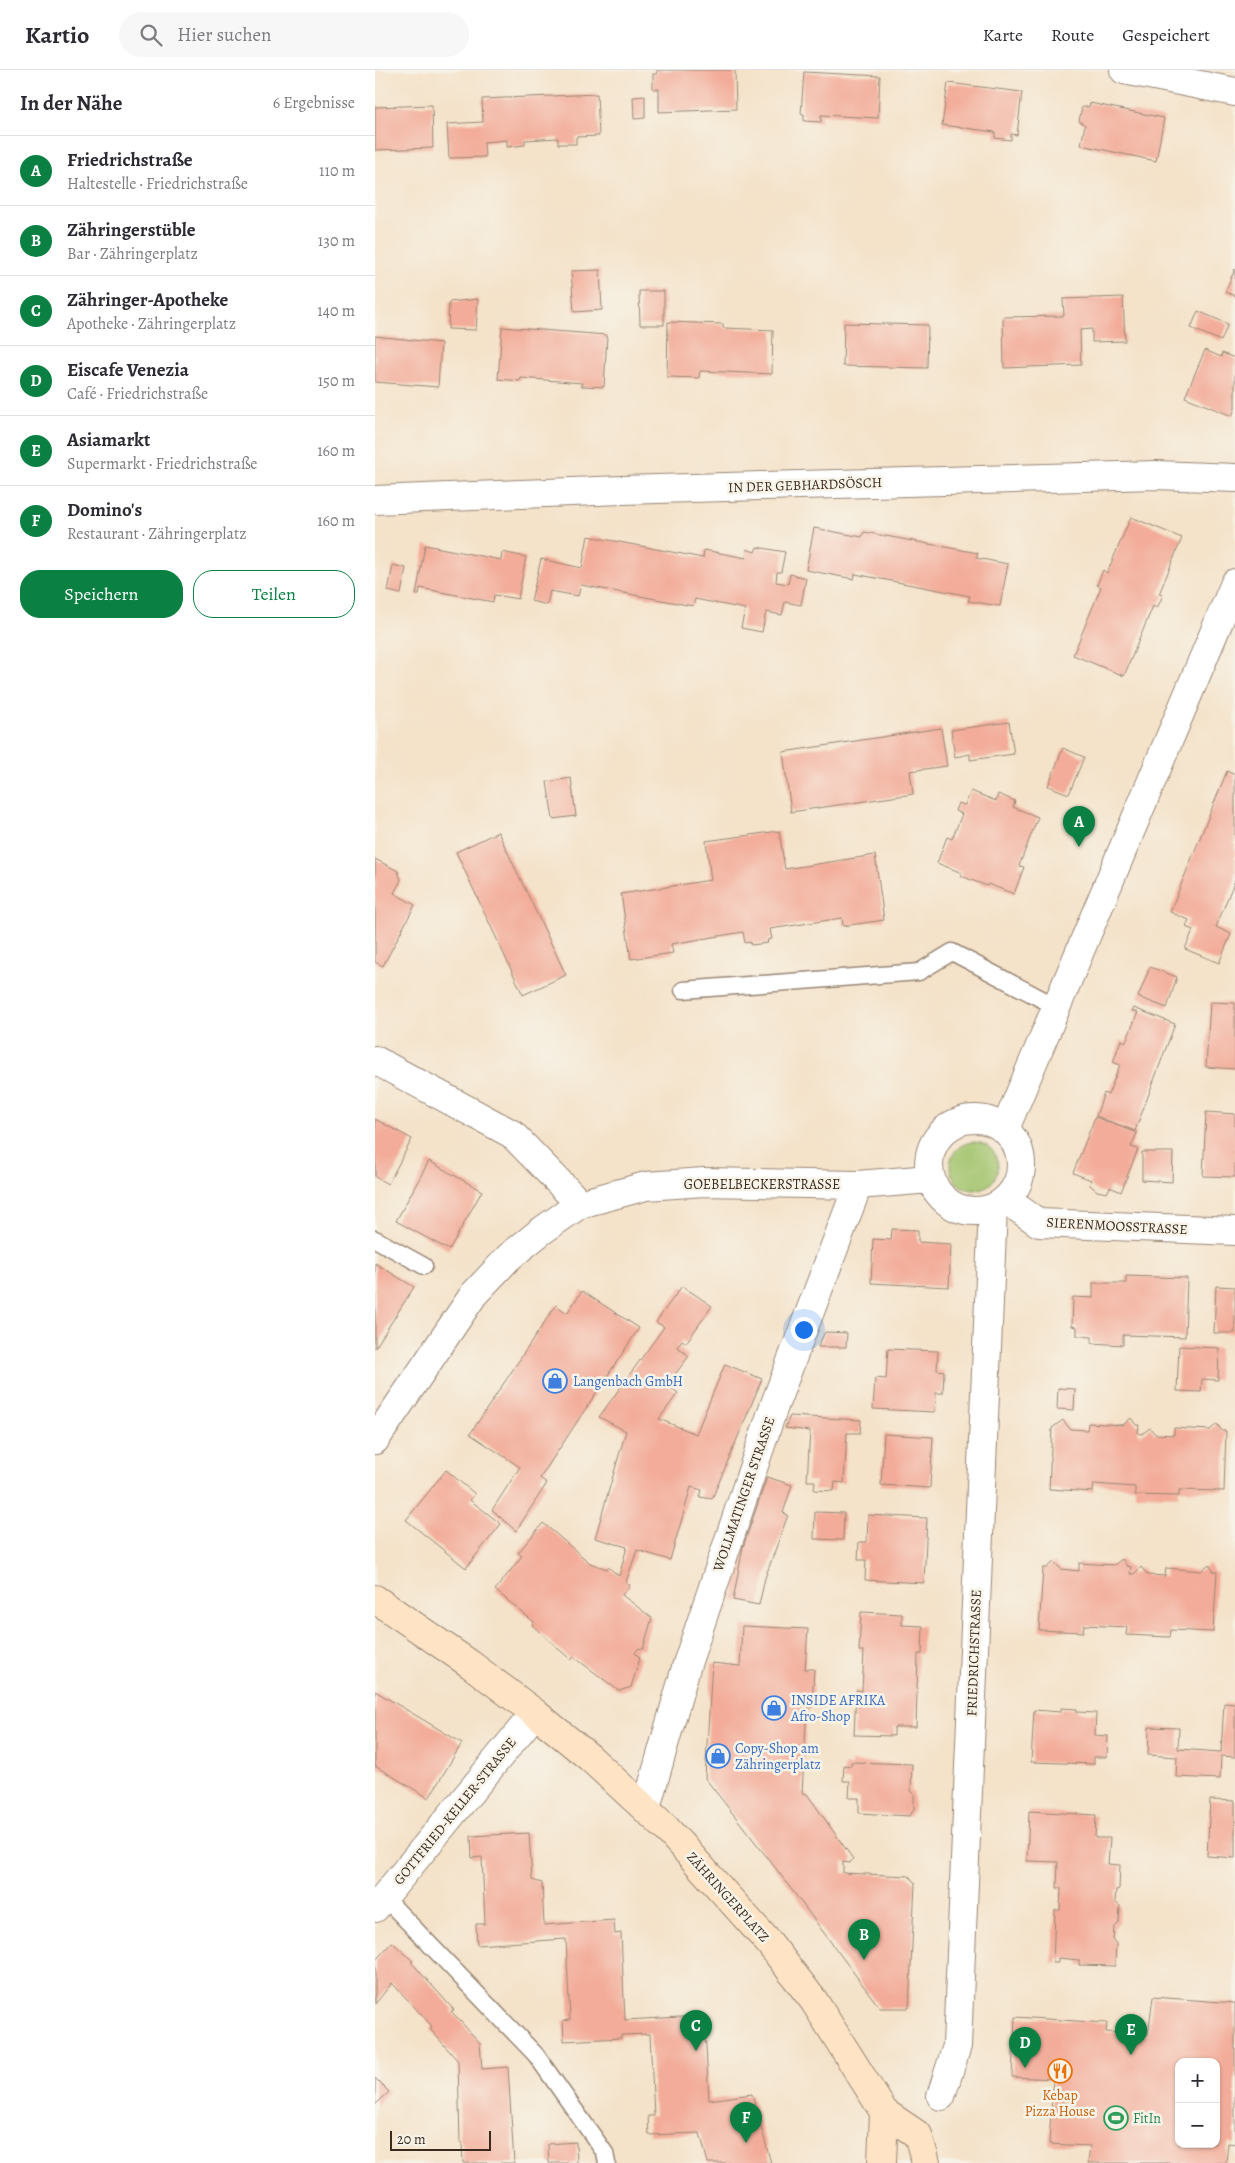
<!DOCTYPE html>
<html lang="de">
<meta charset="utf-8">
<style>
:root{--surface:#fff;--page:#f7f7f7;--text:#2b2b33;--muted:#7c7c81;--line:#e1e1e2;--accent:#0b8043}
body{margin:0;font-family:Alegreya,serif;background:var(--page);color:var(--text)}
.controls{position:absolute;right:15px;bottom:15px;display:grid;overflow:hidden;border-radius:10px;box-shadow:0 1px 4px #0004}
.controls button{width:45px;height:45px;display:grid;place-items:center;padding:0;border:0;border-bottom:1px solid var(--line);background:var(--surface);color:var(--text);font:25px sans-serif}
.scale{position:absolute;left:15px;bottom:12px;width:101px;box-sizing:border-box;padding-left:5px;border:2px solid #3b2a1e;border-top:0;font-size:14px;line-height:18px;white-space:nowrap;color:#3b2a1e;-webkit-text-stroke:4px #f7f3e8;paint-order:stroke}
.you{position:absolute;left:428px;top:1259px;width:18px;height:18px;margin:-12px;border:4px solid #fff;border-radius:50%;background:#1a73e8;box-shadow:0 0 0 8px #1a73e833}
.badge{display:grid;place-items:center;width:32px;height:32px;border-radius:50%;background:var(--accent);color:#fff;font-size:16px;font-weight:700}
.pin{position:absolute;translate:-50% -41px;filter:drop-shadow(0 1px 2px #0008)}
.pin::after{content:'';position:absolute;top:26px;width:18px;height:15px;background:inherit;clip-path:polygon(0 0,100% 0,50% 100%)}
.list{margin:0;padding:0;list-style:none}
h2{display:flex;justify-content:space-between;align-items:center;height:65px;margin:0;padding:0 20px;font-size:21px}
h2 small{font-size:16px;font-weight:400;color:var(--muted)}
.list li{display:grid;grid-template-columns:32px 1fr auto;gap:15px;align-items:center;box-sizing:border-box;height:70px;padding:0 20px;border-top:1px solid var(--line)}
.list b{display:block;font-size:19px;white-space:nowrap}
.list p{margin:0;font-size:16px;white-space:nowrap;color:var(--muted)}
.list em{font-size:16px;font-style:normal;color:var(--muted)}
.actions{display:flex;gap:10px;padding:15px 20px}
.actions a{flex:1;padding:11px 0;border:1px solid var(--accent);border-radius:20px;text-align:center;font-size:18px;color:var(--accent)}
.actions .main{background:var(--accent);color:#fff}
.icon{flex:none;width:28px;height:28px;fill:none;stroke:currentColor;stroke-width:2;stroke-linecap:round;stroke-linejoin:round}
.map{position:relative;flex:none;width:860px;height:2093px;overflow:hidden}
header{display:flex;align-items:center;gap:30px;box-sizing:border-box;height:70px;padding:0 25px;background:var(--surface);border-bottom:1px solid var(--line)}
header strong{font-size:24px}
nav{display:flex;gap:28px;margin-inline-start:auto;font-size:18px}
.search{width:350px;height:45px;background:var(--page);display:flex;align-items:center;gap:12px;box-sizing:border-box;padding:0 18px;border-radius:28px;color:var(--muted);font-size:19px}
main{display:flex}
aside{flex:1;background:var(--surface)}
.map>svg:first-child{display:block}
.green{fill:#a3c46d;stroke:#6f7746}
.building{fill:#f3ac99;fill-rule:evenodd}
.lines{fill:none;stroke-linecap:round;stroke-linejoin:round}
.lane-casing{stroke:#988674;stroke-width:19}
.street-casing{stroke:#988674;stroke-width:30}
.secondary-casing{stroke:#988674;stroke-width:30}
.lane{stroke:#fff;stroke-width:16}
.street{stroke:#fff;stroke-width:28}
.secondary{stroke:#fee4c5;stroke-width:28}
.labels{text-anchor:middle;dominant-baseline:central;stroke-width:5;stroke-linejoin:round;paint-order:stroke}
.street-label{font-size:14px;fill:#3b2a1e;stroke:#f7f3e8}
.shop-label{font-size:14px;fill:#366cbe;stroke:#f7f3e8;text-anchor:start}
.food-label{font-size:14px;fill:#c56008;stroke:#f7f3e8}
.leisure-label{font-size:14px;fill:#27864d;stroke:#f7f3e8;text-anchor:start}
</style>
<header>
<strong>Kartio</strong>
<div class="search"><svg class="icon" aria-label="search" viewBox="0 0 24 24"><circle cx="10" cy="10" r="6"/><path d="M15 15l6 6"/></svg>Hier suchen</div>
<nav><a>Karte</a><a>Route</a><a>Gespeichert</a></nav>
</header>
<main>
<aside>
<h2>In der Nähe<small>6 Ergebnisse</small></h2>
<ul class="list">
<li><span class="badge">A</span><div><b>Friedrichstraße</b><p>Haltestelle · Friedrichstraße</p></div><em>110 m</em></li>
<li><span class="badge">B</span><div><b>Zähringerstüble</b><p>Bar · Zähringerplatz</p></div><em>130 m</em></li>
<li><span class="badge">C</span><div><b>Zähringer-Apotheke</b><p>Apotheke · Zähringerplatz</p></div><em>140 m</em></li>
<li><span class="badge">D</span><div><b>Eiscafe Venezia</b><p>Café · Friedrichstraße</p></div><em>150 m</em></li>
<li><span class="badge">E</span><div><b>Asiamarkt</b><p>Supermarkt · Friedrichstraße</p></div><em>160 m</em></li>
<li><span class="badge">F</span><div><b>Domino's</b><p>Restaurant · Zähringerplatz</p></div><em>160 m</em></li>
</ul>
<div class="actions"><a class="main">Speichern</a><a>Teilen</a></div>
</aside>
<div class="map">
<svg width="860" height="2093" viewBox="0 0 860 2093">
<rect width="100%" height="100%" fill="#f7f3e8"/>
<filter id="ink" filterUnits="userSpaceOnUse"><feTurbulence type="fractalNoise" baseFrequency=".02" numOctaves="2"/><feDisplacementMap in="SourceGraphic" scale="10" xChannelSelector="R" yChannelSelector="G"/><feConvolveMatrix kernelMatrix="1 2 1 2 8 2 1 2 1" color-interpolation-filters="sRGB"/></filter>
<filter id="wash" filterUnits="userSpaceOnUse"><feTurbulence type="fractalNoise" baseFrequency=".0096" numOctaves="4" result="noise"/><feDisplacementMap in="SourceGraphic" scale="20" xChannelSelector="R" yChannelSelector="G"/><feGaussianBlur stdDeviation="1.12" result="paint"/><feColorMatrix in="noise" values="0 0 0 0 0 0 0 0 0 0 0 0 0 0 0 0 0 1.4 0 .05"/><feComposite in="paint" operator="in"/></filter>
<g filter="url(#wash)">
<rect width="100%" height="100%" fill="#f4e2c9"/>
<!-- green -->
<path class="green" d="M575 1096a24 24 0 1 1 48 0a24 24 0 1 1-48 0Z"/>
<g id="blocks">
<!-- building -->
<path class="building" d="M282,0H360L361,39L284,42V19H278V4H282Z
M429,2L505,6L503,48L446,45V52L429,51V44H426Z
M573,13L647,22L642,65L636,64V70L620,68V62L567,55Z
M222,24L224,66L201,67V74H183V68L150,70V75L132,77V70L109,72L110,87L74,88L72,54L108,52L107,29Z
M270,26V48L259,49L258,27Z
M715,33L789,48L781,91L706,75L710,55L704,51L707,37H714Z
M57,35L58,78L0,80V37Z
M860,199V226L850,222Z
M225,200L227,240L199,242L196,201Z
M264,221H289V255H265Z
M748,227L750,271L717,272V259L705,260L706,295L629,298L628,247L689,246L688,229Z
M103,229L101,260L73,259L74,232Z
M823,241L853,254L846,271L816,258Z
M293,252L348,254V258L398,260L397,304L325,301L324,308L292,307Z
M469,253L553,255L552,298L468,296Z
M127,257L232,265L229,317L206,316L207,313L146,308L145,311L123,309Z
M0,266L66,273L63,317L0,312Z
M830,280L846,287L847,283L860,288V339L857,346L810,327Z
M756,447L807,468L784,524L788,525L785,532L782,538L778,536L749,606L698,585L726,517L722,515L728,500L732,503Z
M439,458L487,467L489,462L516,467L603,483L601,488L633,494L625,536L593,531L595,526L480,504L479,509L431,500Z
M213,466L328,488L329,480L371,488L372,479L380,482L382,477L410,482L406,502H402L401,512L413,514L415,504L431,508L426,535L410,532L407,545L391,542L387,562L366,558L370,539L320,529L318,536L206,515L203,526L175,521L172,535L156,531L166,489L207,498Z
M50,475L126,490L127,482L151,487L143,529L119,525L118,532L45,518L44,525H41Z
M18,495L31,498L26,524L13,521Z
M634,652L639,684L595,690V684L580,687L576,660Z
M566,658L572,696L535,701L538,724L416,742L408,682Z
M688,678L709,687L694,724L673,716Z
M852,701L860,705V810L841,857L856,864L844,893L810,879L818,860L811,857L814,850L795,842Z
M196,708L201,746L178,749L172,712Z
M596,721L621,731L623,724L640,731L638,737L663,747L644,796L649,797L639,824L613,814L612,816L586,806L587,803L562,793L572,767L577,769L587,744L580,741L583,733L590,735Z
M404,761L410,799L500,785L509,850L468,856L467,848L395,859L397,869L392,870L393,873L376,875L375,872L370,873L368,862L296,874L298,883L256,889L246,824L336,810L331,771Z
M123,762L191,905L148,925L81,782Z
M0,789L23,801L26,810L19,823L40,835L8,896L0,892Z
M775,897L802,907L792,938L763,927Z
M835,932L860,933V999L831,997Z
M759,938L800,954L760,1061L721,1046L729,1023L733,1025L745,995L738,992L746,970L751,972L763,942L757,941Z
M831,1042L860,1044V1107L828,1106Z
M720,1047L762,1063L756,1077L763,1079L746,1122L735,1117L732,1123L722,1121L715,1115L716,1110L698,1103Z
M0,1049L37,1069L13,1114L0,1107Z
M767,1082H798L797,1112L767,1110Z
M54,1091L107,1121L74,1180L21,1151Z
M517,1159L543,1160V1172L576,1174L574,1217L496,1213L498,1169L516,1170Z
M0,1193L39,1217L0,1278Z
M751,1206L812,1208L810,1267L748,1265V1275L717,1273V1267L702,1266V1257L697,1256L698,1227L718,1228V1213H751Z
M307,1216L337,1236L311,1273L307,1270L302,1277L314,1286L292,1315L303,1323L284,1349L321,1364L350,1294L387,1309L337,1429L325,1427L327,1420L316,1417L295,1490L262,1480L251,1512L255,1515L247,1525L277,1548L268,1579L264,1578L260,1583L265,1588L256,1617L244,1621L199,1587L196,1590L157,1555L159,1552L120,1520L147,1486L143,1483L168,1453L215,1493L232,1499L233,1497L244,1506L252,1477L220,1468L251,1361L224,1347L289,1257L281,1252Z
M841,1216L860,1217V1263H839Z
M207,1221L264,1258L165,1408L172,1413L141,1461L117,1440L145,1397L95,1364L181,1235L192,1243Z
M450,1262L472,1263L471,1277H443Z
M804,1276L844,1278L843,1310L827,1309L826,1322L802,1321Z
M513,1279L563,1281L562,1300L569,1301L568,1323H561L560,1342L498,1339L500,1308L511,1309Z
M683,1318L700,1319L699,1340L682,1339Z
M415,1346L486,1350L485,1363H472L469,1413L460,1412L459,1421L439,1420L440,1411H432L435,1361L410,1358Z
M756,1348L761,1355H764L763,1363L767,1364L775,1358L780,1364L799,1365V1358L835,1360L842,1354L847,1361H851L849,1421L804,1420V1426L760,1425V1417L719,1414L718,1422L674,1419L677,1358L688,1350L695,1359L712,1360L713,1353L748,1355Z
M509,1364L558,1367L555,1418L506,1415Z
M71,1400L100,1424L95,1430L126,1454L91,1498L31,1450Z
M392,1407L417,1415L408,1443L413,1445L390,1508L384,1535L358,1530L368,1477Z
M440,1442L469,1443L468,1470L439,1469Z
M493,1445L552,1448L549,1513L490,1510L491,1490H483L484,1472H492Z
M747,1489L752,1496L756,1497L755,1504H759L766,1497L773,1505L790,1506L791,1498L826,1501L834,1494L839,1502H842L838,1562L796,1560L795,1567L751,1565L752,1557L709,1555L708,1562L664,1560L668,1498H672L679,1492L686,1499L704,1501V1493L739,1495Z
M486,1542L527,1544V1555L548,1556L547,1584H543L541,1657H519V1666L479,1665L481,1620L487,1621L489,1581H484Z
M367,1556L433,1559L430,1599H439L437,1638H432L427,1723L432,1724L478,1789L475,1793L468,1792V1803L534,1806L540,1813L534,1938H505L402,1800L330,1708L337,1593L365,1596Z
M0,1621L87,1673L54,1728L0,1696Z
M849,1633L860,1634V1687L846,1686L845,1709L801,1707L802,1687L773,1685L774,1657L804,1658L803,1679L846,1682Z
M686,1638L702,1639V1642L721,1643L720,1665L733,1666L732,1687H719V1694L656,1692L659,1640L686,1642Z
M476,1692L537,1694L536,1720L539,1724V1739L535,1746L484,1743V1728H474L475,1711H468L469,1695L476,1696Z
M835,1730L860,1731V1788L832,1786Z
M654,1741L721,1745L720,1768H735L733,1794L745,1795L744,1819L741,1820L740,1832L745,1836L744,1853L739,1858L738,1871L741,1873L740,1896L704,1895V1890L683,1888V1893H678L680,1840H685L686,1818H682L683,1792L652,1791Z
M154,1763L157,1810L167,1813L169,1855L239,1850L240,1864L246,1863L250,1950L323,1946V1959H330L334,2030L377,2024L396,2093H333L325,2063L274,2065L273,2046H279L275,1964L246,1965V1968L189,1971L188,1951L195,1950L191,1869L102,1875L101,1854H110L107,1787L97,1788L96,1766Z
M17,1872L38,1891L36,1892L79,1940L76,1941L105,1973L107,1999L133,1997L139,2093H88L87,2072H85L83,1991L55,1959L57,1956L17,1913L0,1934V1891Z
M778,1927L860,1933V2074L853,2073L851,2093H713L715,2076L674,2074L678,2009L637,2007L640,1947L732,1953L731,1962L773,1965ZM804,1992H841V2074H804Z
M0,2008L14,2022L0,2035Z
M201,2072L202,2093H174L173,2074Z"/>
</g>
</g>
<g filter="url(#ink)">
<use href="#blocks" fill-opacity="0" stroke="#988674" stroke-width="1"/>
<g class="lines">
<!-- lane casing -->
<g class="lane-casing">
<path id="lane" d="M308,920L544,902L577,882L682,937
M0,1169L49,1196
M10,1828L161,1985L230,2083L232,2093"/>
</g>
<!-- street casing -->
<g class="street-casing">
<path id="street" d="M749,0L860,22
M0,430L247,420L781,405L860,408
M0,990L137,1064L205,1134
M554 1095a46 46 0 1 1 92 0a46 46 0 1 1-92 0Z
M630,1059L860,513
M631,1130L664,1153L860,1161
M0,1370L99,1224L134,1187L165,1162L205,1134L271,1116L329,1112L483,1115L555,1109
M271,1738L312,1594L398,1339L483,1115
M0,1838L160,1643
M566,2026L582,1976L618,1138"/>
</g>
<!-- secondary casing -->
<g class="secondary-casing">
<path id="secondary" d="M0,1529L95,1594L160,1643L214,1687L290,1757L395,1874L439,1931L509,2042L543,2065L551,2093
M507,2093L509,2042"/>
</g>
<!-- lane -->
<use href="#lane" class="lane"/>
<!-- street -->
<use href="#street" class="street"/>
<!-- secondary -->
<use href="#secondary" class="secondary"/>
</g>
</g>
<!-- icons -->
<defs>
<g id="shop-ring" transform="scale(1.25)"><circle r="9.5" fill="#f7f3e8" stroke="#3f7fe0" stroke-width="1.5"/><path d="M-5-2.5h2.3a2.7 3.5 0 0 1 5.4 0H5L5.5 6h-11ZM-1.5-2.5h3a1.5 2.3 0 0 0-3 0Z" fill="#3f7fe0"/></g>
<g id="restaurant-ring" transform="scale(1.25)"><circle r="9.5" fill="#f7f3e8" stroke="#e8710a" stroke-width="1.5"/><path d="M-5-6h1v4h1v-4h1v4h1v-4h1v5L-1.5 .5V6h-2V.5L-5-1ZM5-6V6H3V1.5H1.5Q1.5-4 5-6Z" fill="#e8710a"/></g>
<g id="stadium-ring" transform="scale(1.25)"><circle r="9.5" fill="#f7f3e8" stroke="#2e9e5b" stroke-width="1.5"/><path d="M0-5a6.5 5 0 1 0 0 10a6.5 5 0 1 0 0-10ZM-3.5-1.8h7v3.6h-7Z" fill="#2e9e5b"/></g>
</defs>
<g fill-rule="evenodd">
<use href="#shop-ring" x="180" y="1311"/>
<use href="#shop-ring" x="399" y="1638"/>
<use href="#shop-ring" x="343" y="1686"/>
<use href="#restaurant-ring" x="685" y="2001"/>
<use href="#stadium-ring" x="741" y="2048"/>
</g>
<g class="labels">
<!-- street labels -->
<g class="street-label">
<text transform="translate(430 415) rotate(-2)">IN DER GEBHARDSÖSCH</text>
<text x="387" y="1114">GOEBELBECKERSTRASSE</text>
<text transform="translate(742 1156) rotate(3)">SIERENMOOSSTRASSE</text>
<text transform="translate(369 1424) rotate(-71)">WOLLMATINGER STRASSE</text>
<text transform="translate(599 1583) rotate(-88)">FRIEDRICHSTRASSE</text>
<text transform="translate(80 1741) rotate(-51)">GOTTFRIED-KELLER-STRASSE</text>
<text transform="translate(353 1827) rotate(48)">ZÄHRINGERPLATZ</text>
</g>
<!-- shop labels -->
<g class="shop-label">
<text x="198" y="1311">Langenbach GmbH</text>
<text x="416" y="1630">INSIDE AFRIKA<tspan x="416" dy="16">Afro-Shop</tspan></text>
<text x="360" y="1678">Copy-Shop am<tspan x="360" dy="16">Zähringerplatz</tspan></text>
</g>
<!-- food labels -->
<g class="food-label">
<text x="685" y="2025">Kebap<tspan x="685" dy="16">Pizza House</tspan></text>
</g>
<!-- leisure labels -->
<g class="leisure-label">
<text x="758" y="2048">FitIn</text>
</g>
</g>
</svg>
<div class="controls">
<button>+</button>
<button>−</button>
</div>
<div class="scale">20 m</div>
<div class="you"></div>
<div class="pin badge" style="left:704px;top:777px">A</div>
<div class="pin badge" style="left:489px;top:1890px">B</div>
<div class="pin badge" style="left:321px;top:1981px">C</div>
<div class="pin badge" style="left:650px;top:1998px">D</div>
<div class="pin badge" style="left:756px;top:1985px">E</div>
<div class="pin badge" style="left:371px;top:2073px">F</div>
</div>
</main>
